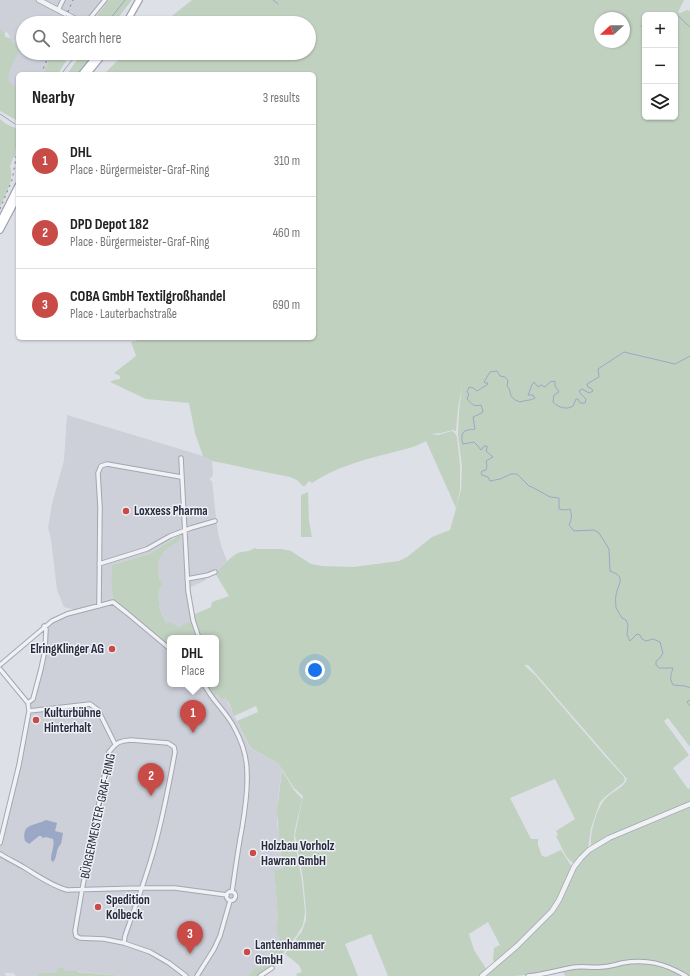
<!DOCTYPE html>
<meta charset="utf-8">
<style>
:root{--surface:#fff;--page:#f6f6f6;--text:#222;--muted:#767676;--line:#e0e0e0;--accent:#c94b47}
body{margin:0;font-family:"Sofia Sans Condensed",sans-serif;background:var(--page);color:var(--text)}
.controls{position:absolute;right:12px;top:12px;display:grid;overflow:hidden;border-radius:6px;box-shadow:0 1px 3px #0004}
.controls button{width:36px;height:36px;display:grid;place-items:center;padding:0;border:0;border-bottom:1px solid var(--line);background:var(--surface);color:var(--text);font:20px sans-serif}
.compass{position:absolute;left:594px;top:12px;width:36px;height:36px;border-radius:50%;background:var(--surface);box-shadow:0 1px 3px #0004;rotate:249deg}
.you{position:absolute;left:315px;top:670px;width:14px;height:14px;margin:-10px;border:3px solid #fff;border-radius:50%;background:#1a73e8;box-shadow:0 0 0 6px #1a73e833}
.badge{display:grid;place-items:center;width:26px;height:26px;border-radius:50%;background:var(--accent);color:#fff;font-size:13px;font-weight:700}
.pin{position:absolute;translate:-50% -33px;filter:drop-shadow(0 1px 2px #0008)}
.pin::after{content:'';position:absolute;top:21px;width:14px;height:12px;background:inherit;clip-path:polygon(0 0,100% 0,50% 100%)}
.popup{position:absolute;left:167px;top:635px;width:52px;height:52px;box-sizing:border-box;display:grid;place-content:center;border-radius:6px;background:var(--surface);filter:drop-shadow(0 1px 3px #0005);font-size:13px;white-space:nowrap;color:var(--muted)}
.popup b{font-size:15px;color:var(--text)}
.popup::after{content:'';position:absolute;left:50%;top:100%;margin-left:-8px;border:8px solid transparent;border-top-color:var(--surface)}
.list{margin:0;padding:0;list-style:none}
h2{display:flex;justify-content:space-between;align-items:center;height:52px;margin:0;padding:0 16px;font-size:17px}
h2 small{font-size:13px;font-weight:400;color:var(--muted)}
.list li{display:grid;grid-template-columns:26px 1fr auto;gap:12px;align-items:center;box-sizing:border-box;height:72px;padding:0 16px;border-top:1px solid var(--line)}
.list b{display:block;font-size:15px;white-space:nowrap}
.list p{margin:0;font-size:13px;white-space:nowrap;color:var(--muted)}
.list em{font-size:13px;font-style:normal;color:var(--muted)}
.icon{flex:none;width:22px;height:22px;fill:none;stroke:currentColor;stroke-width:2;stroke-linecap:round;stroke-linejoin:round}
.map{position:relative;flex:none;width:690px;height:976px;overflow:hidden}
.search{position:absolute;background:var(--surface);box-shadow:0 1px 3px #0004;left:16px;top:16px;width:300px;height:44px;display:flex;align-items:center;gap:10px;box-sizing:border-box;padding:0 14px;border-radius:22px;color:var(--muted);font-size:15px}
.panel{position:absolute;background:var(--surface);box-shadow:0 1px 3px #0004;left:16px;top:72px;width:300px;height:268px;border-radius:6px}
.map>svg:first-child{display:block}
.built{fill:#cdcfd9}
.green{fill:#c1d1c0;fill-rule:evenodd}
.water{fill:#9aa8c6}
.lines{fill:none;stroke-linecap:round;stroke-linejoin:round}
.stream{stroke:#9aa8c6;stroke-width:1}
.minor-casing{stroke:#a4a6b1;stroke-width:5.5}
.tertiary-casing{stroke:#a4a6b1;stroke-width:6}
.primary-casing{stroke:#9ea3b3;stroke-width:8}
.minor{stroke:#f1f2f6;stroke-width:3.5}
.tertiary{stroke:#f1f2f6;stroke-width:4.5}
.primary{stroke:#fff;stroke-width:5.5}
.rail{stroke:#787d90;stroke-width:1;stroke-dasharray:2 4;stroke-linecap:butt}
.poi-dot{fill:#c94b47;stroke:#eef0f5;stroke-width:1.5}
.labels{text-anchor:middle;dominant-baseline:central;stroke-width:3;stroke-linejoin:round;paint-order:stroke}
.poi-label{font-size:13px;font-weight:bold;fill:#282c3e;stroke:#eef0f5;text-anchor:start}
.street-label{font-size:13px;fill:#282c3e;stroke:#eef0f5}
</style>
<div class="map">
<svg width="690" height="976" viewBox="0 0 690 976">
<rect width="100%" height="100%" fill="#dee0e7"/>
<!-- built -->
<path class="built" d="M0,0H108L89,23H74L67,19L65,23H23V53H52L43,74H18V92L1,82L15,49L8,33L0,29Z
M67,415L203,456L212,461L213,475L209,480L212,481L216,517L218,533L222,548L227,561L215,573L206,577V580L189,588L193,623L186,624L179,627L173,625L171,622L166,623L159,606L160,604L158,594L160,588L163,586L160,581L158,568L160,559L162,554L166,550L170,547L180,541L175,537L159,549L150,554L112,565L111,578L113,602L104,605L114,604L170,649V684H207L209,689L208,688L213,698L217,694L221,699L225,697L226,699L250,748L253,750L279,764L282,768L278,799L277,822L283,867L282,869L274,870L278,918L276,927L279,940L271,949L262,967L253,970L248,976H124L64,970V968H59L55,973H39L37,976H16L13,973H5L6,976H0V837L30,704L49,625L79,611L64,607L57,590L51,539L48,528L52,504L64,460Z"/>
<!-- green -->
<path class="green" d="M109,0H132L114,23H91Z
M192,0H684L678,12L680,13L687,10L690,11V747L668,718L664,721L689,755L673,768L688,789L690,788V802L592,846L591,845C590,833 597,807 606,798C613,791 624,788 627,779L536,674L528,665H524L535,675L604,755L624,777L625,780L623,783L606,796L600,802L591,828L588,848L575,863H573C565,858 561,845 556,836L558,835L556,831L575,819L555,779L510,798L531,839H538V845L542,856L546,857L561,850L572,867L560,896L551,910L536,925L499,960L495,962L493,960L494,948L500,945L488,922L469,934L474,950L487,970L480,976H388L371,934L345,944L358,976H297L296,974L302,972L299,965L285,954L302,931L306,920V911L303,878L295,835L303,796L294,788L279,764L252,749L249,745L237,721L258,712L256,706L234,716L229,703L225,698L221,699L217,694L213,698L207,684H216V638H170V649L113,602L111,578L112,565L150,554L178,536H181L180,541C175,544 169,547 164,552C156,561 157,577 163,586L160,588L158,594L160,604L159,607L166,623L170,622L179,627L187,623H193V615L211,607L212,602L229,596L215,573C222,567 228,559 236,554C243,550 249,553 254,548L257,549H282L291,551L311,564L322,566L353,567L399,561L407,557L432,537L450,530L461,490L462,468L458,434L459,412L462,387L458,408L456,431L453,430L441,433L430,434L438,435L452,431L455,433L457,437L460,465V490L456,508L426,441C414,448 400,450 387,454C362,460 334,468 312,483L309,481L305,486H303L297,480L290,477L255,470L232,465L212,461L203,456L195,433L189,403L146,399L110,382L114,380L120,379V376L114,373L136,356L131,342L146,338H314V74H104L115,63L126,53H309V23H163ZM645,15H675V117H645ZM600,18H624V42H600Z
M0,29L5,32V37L10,38L13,43L22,47C18,54 6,72 9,80C10,84 14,86 18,88V121L0,111Z
M52,53H71L58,74H43Z
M82,53H94L78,74H67Z
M0,119L6,124L18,129L15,156L13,158L10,167C15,178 5,196 0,207Z
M308,492L309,521L312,537H301V495Z
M282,770L294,790L302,799C300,812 295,824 294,838L302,881L305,912L303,925L297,935L290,944L283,954L272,966L258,976H248L254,969L262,967L271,949L279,940L276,927L278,918L274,870L282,869L283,867L279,839L277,811Z
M690,805V976H688L668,965L656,962L592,966L536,974L514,976H484L551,913L572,874L580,860L598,845Z
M643,963L664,966L684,976H565L563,971V970Z
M58,968H64V970L77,971L78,972L124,976H37L38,973H55Z"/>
<!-- water -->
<path class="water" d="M46,820L57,823L55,831L63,833L61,844C55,849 58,857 53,862L51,860C51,852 55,846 53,839L46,837L43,838L41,836H39L29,844L25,841C21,823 35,826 46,820Z"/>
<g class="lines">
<!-- stream -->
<path class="stream" d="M273,0L278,4
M675,15L676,14L690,27
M107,23L125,0
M641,26L645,25
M62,74L65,69L78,53
M0,114L15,124
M690,356L675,364L624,352L598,369L599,377L587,384L588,387L592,389L593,391L589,393L582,389L579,391L580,393L586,399L585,403H580L578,399H576L573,406C567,410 559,408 553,402L554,395L559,392L555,386V381L550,382L545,387L541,385L538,387L534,382C531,385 530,391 528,395H533L535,398C530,401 525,400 520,402C518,401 516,401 514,399C509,396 511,389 507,386L508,380L505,377L500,376L497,371L490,372L484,382L485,383H488L487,385L477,391L473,388L469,387L467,392L469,394L467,399C472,404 473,407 481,405L483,411L482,413L473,417L475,429C473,430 470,429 468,430C461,431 461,438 463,444L474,442L477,445L481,450L482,449L484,446H487V448L486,451L493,457L486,461L487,466L486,470L482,471L481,473L482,475L488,477L490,481L500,479L511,474H517L529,486L532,487L550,497L559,498V509L565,510L570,509C572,515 572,519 569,525L574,531L594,530L599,533L609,549L610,571C627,577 618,583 616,595C615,599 616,604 616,608L622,618L626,620L628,625L627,635L630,641L637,634L640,635L642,639L646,641L653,639L660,642L663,653L660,658L656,661V665L659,668H673C671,675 669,678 673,685L685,686L690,688
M690,700L687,702L690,706"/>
<!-- minor casing -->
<g class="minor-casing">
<path id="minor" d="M58,10L63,0
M86,23L105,0
M181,458L188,591L193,620L199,638
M99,564L147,549L170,536L191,528L215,521
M187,579L208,575L215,572
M99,606L100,507L98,473L101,466L107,464L181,477
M0,665L52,621L67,614L113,602L127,613L170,649
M0,669L28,703L29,711L19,765L0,843
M204,684C212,701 227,712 235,729C242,742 247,759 247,773C248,792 245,810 242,828C238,849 235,871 232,892
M28,703L33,699L41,669L45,650L46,629L44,626
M29,711L90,704L98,710L115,744
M131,740L168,743L174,747L175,752C169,785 163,817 154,849C146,878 135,907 125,936L124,943L104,939L80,938L76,936L75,931L82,890L109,752C117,742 119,741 131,740Z
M0,854C8,859 17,863 25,868C40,877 50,885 67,890L142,888H175L227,895
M226.5 896a4.5 4.5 0 1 1 9 0a4.5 4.5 0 1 1-9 0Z
M124,943L150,952L169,963L186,976
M197,976L214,949L220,936L230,901
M260,976L272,968
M528,976C544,975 560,969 576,967C584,966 592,968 601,967C608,967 615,965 622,963C647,959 664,963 686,976"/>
</g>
<!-- tertiary casing -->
<g class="tertiary-casing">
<path id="tertiary" d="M39,0L83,23
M482,976L517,946L552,911L559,900L574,867L581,858L589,850L609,838L690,804"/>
</g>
<!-- primary casing -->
<g class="primary-casing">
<path id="primary" d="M126,23L139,0
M82,74L99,53
M87,74L104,53
M0,222L18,186
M0,230L18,196"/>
</g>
<!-- minor -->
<use href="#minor" class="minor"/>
<!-- tertiary -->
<use href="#tertiary" class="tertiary"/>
<!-- primary -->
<use href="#primary" class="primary"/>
<!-- rail -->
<path class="rail" d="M63,23L73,0
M41,74L50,53
M0,209L12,180L15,164L18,143"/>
</g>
<!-- markers -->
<g class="poi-dot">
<circle cx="126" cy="511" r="4"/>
<circle cx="112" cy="649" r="4"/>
<circle cx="36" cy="720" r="4"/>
<circle cx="253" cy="853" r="4"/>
<circle cx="98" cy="907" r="4"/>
<circle cx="247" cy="952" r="4"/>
</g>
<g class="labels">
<!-- poi labels -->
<g class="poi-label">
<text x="134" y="511">Loxxess Pharma</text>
<text x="104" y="649" text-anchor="end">ElringKlinger AG</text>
<text x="44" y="713">Kulturbühne<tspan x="44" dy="15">Hinterhalt</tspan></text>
<text x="261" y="846">Holzbau Vorholz<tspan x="261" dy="15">Hawran GmbH</tspan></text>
<text x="106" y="900">Spedition<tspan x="106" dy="15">Kolbeck</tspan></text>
<text x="255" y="945">Lantenhammer<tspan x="255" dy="15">GmbH</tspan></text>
</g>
<!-- street labels -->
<g class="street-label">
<text transform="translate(98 816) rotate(-78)">BÜRGERMEISTER-GRAF-RING</text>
</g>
</g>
</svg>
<div class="controls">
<button>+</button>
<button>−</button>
<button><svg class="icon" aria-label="layers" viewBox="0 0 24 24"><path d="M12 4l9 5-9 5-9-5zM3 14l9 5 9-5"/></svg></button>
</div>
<svg class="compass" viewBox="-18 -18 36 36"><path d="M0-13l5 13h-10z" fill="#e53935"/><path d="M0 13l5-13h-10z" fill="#767676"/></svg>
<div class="you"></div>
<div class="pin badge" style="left:193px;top:733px">1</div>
<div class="popup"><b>DHL</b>Place</div>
<div class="pin badge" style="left:151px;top:796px">2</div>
<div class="pin badge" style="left:190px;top:954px">3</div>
<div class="search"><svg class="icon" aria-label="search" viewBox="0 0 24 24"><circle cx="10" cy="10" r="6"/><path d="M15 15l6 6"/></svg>Search here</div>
<section class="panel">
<h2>Nearby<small>3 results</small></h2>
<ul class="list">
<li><span class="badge">1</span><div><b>DHL</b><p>Place · Bürgermeister-Graf-Ring</p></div><em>310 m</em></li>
<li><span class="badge">2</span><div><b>DPD Depot 182</b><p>Place · Bürgermeister-Graf-Ring</p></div><em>460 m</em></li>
<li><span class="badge">3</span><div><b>COBA GmbH Textilgroßhandel</b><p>Place · Lauterbachstraße</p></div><em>690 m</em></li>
</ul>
</section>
</div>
